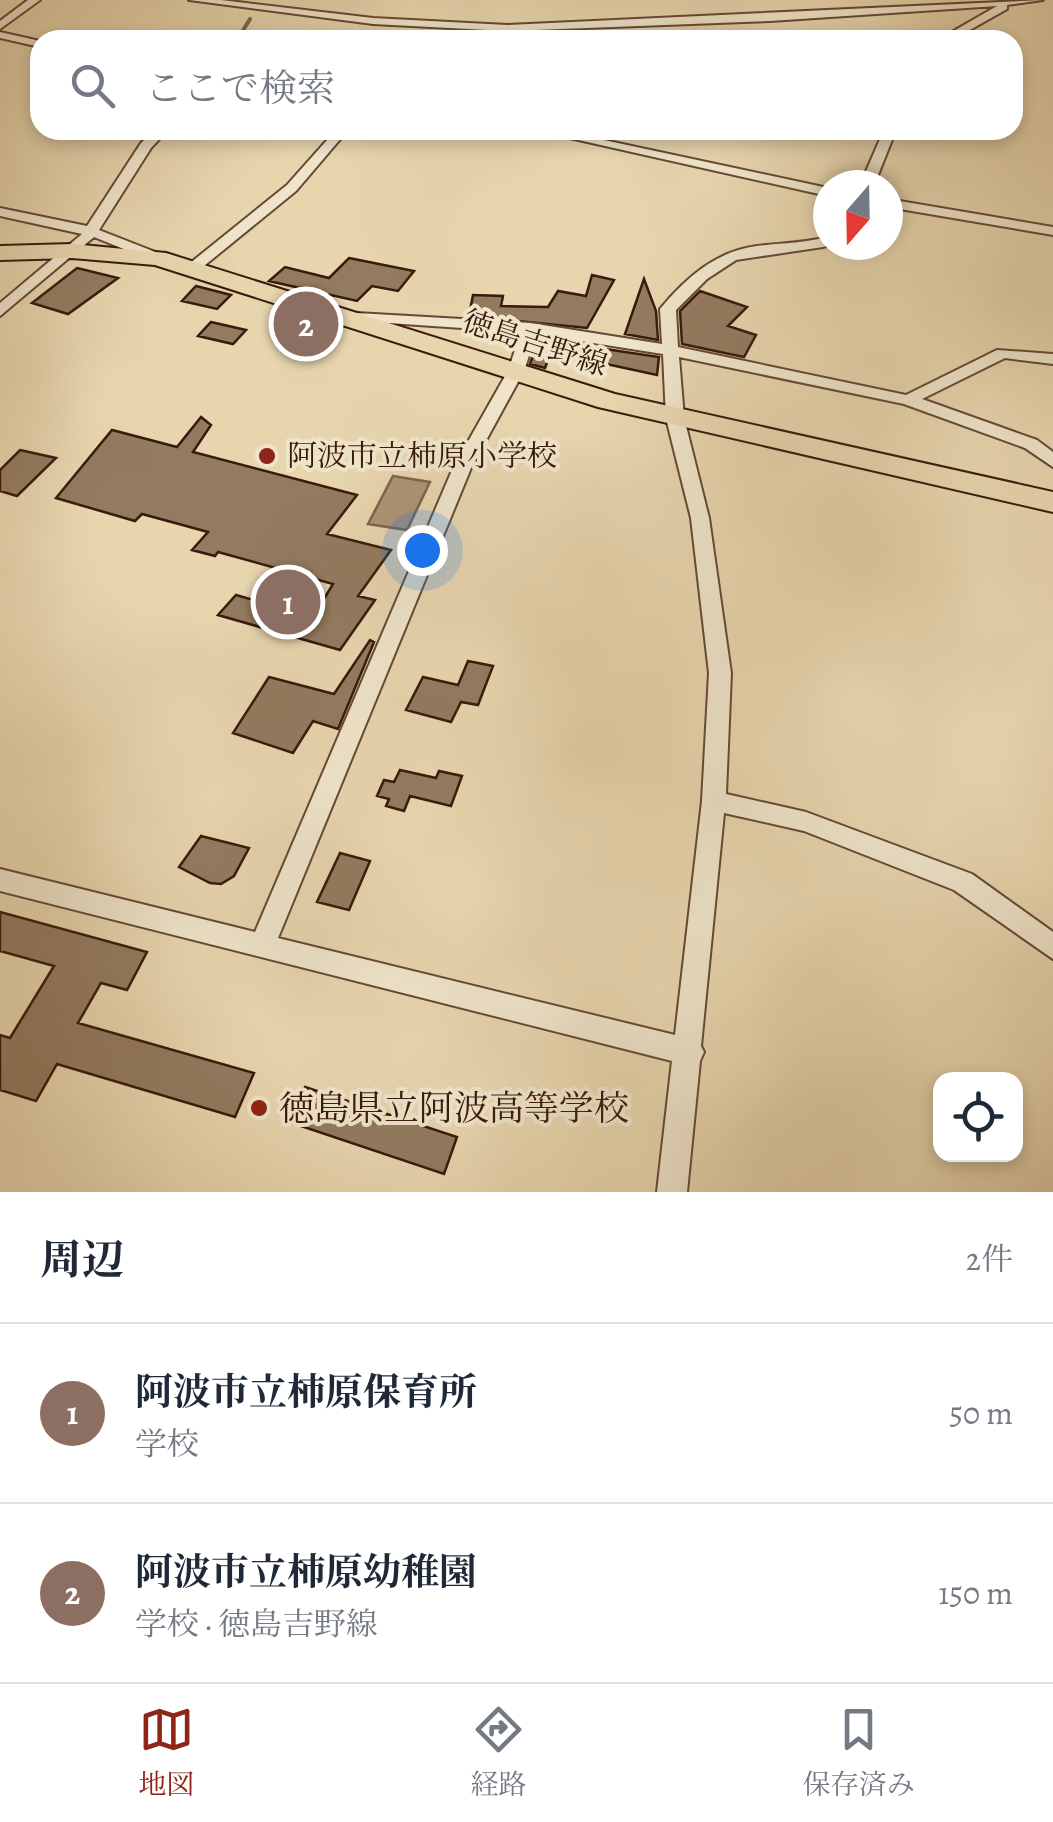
<!DOCTYPE html>
<html lang="ja">
<meta charset="utf-8">
<style>
:root{--surface:#fff;--page:#f2f2f3;--text:#1f2937;--muted:#747a83;--line:#e0e1e3;--accent:#8f2418}
body{margin:0;font-family:Alegreya,"Noto Serif JP",serif;background:var(--page);color:var(--text)}
.controls{position:absolute;right:30px;bottom:30px;display:grid;overflow:hidden;border-radius:20px;box-shadow:0 5px 15px #0003}
.controls button{width:90px;height:90px;display:grid;place-items:center;padding:0;border:0;border-bottom:2px solid var(--line);background:var(--surface);color:var(--text);font:50px sans-serif}
.compass{position:absolute;left:813px;top:170px;width:90px;height:90px;border-radius:50%;background:var(--surface);box-shadow:0 5px 15px #0003;rotate:200deg}
.you{position:absolute;left:422px;top:550px;width:35px;height:35px;margin:-25px;border:8px solid #fff;border-radius:50%;background:#1a73e8;box-shadow:0 0 0 15px #1a73e833}
.badge{display:grid;place-items:center;width:65px;height:65px;border-radius:50%;background:var(--accent);color:#fff;font-size:32px;font-weight:700}
.pin{position:absolute;translate:-50% -50%;border:5px solid #fff;box-shadow:0 2px 10px #0006}
.list{margin:0;padding:0;list-style:none}
h2{display:flex;justify-content:space-between;align-items:center;height:130px;margin:0;padding:0 40px;font-size:42px}
h2 small{font-size:32px;font-weight:400;color:var(--muted)}
.list li{display:grid;grid-template-columns:65px 1fr auto;gap:30px;align-items:center;box-sizing:border-box;height:180px;padding:0 40px;border-top:2px solid var(--line)}
.list b{display:block;font-size:38px;white-space:nowrap}
.list p{margin:0;font-size:32px;white-space:nowrap;color:var(--muted)}
.list em{font-size:32px;font-style:normal;color:var(--muted)}
.icon{flex:none;width:55px;height:55px;fill:none;stroke:currentColor;stroke-width:2;stroke-linecap:round;stroke-linejoin:round}
.map{position:relative;flex:none;width:1053px;height:1192px;overflow:hidden}
.search{position:absolute;background:var(--surface);box-shadow:0 5px 15px #0003;left:30px;right:30px;top:30px;height:110px;display:flex;align-items:center;gap:25px;box-sizing:border-box;padding:0 35px;border-radius:30px;color:var(--muted);font-size:38px}
.sheet{height:490px;background:var(--surface)}
nav{display:flex;justify-content:space-around;align-items:center;box-sizing:border-box;height:140px;border-top:2px solid var(--line);background:var(--surface);font-size:28px;color:var(--muted)}
nav a{display:grid;justify-items:center;gap:5px}
nav .on{color:var(--accent)}
.map>svg:first-child{display:block}
.water{fill:#ac9577;stroke:#7e644c;stroke-width:2.5}
.lines{fill:none;stroke-linecap:round;stroke-linejoin:round}
.stream{stroke:#7e644c;stroke-width:4}
.building{fill:#937b60;stroke:#391a0c;stroke-width:2.5}
.street-casing{stroke:#644934;stroke-width:4}
.primary-casing{stroke:#391a0c;stroke-width:4}
.street{fill:#efe4ca;fill-rule:evenodd}
.primary{fill:#e7d5ae;fill-rule:evenodd}
.poi-dot{fill:#8f2418;stroke:#efe4ca;stroke-width:4}
.labels{text-anchor:middle;dominant-baseline:central;stroke-width:8;stroke-linejoin:round;paint-order:stroke}
.street-label{font-size:30px;fill:#391a0c;stroke:#efe4ca}
.poi-label{font-size:30px;fill:#391a0c;stroke:#efe4ca;text-anchor:start}
.near-poi-label{font-size:35px;fill:#391a0c;stroke:#efe4ca;text-anchor:start}
</style>
<div class="map">
<svg width="1053" height="1192" viewBox="0 0 1053 1192">
<rect width="100%" height="100%" fill="#e7d5ae"/>
<filter id="stains"><feTurbulence type="fractalNoise" baseFrequency=".002" numOctaves="4"/><feColorMatrix values="0 0 0 0 .2 0 0 0 0 .09 0 0 0 0 .02 0 0 0 .5 -.17"/></filter>
<radialGradient id="worn" r=".72"><stop offset=".6" stop-color="#630" stop-opacity="0"/><stop offset="1" stop-color="#630" stop-opacity=".3"/></radialGradient>
<!-- water -->
<path class="water" d="M393,476L430,482L407,530L368,524Z"/>
<g class="lines">
<!-- stream -->
<path class="stream" d="M237,40L250,19"/>
</g>
<!-- building -->
<path class="building" d="M349,258L414,271L398,291L372,286L357,301L269,281L285,267L329,278Z
M77,268L118,278L68,314L32,303Z
M592,275L614,280L587,328L469,316L473,295L503,296L501,306L548,307L558,291L586,296Z
M644,279L656,311L658,340L625,334Z
M196,286L231,295L217,309L182,301Z
M700,291L747,307L728,326L756,335L744,357L682,344L680,311Z
M211,322L246,330L233,344L198,336Z
M539,338L578,344L573,353L552,350L545,368L530,364Z
M585,346L659,357L657,375L583,359Z
M201,417L211,425L193,452L357,495L327,534L391,550L358,596L375,600L340,650L218,615L236,595L313,617L333,584L218,552L215,556L192,550L208,532L142,514L135,521L56,498L112,430L177,447Z
M20,450L56,458L17,496L0,491V470Z
M370,640L374,642L338,729L313,721L293,753L233,733L269,677L334,694Z
M468,661L493,666L478,705L461,702L451,722L406,710L423,677L458,685Z
M400,770L436,778L439,771L462,776L451,806L410,796L404,811L386,806L389,799L377,796L384,780L394,782Z
M201,836L249,848L234,876L221,884L210,883L179,867Z
M340,853L370,861L349,910L317,902Z
M0,912L147,952L127,990L101,983L78,1023L254,1073L235,1117L57,1064L36,1101L0,1090V1035L10,1038L54,966L0,951Z
M305,1087L457,1137L444,1174L289,1122Z"/>
<g class="lines">
<!-- street casing -->
<g class="street-casing">
<path id="street" d="M28,0H40L0,29V21Z
M189,0H221L373,18L507,25L1043,0L1007,5V9L952,40H938L997,6L770,21L507,31L373,24Z
M0,32L40,41V47L0,38Z
M155,130H168L151,148L99,230L163,255V261H153L94,237L0,316V303L82,234L0,216V208L87,226L141,143Z
M336,130H348L296,191L199,270H189V264L287,185Z
M534,130H557L828,188V196Z
M884,130H896L874,185H860Z
M888,199L1053,227V235L888,207Z
M828,237L830,245L823,247L736,260L707,279L676,310L678,347L906,395L997,350L1053,354V364L1005,358L922,399L1037,440L1053,452V467L1025,448L904,404L679,357L684,418L709,518L731,673L726,794L806,812L972,874L1053,932V959L954,890L804,831L724,813L701,1046L704,1052L700,1061L687,1192H657L672,1061L0,891V869L255,932L453,468L508,371L521,332L344,320L339,318V312L530,323L662,344L660,309C686,278 716,251 757,246C782,243 804,243 828,237ZM536,334L663,354L666,418L691,518L709,673L702,801L675,1035L278,938L471,468L524,371Z"/>
</g>
<!-- primary casing -->
<g class="primary-casing">
<path id="primary" d="M72,244L166,253L615,394L1053,492V512L598,407L155,265L72,258L0,260V246Z"/>
</g>
<!-- street -->
<use href="#street" class="street"/>
<!-- primary -->
<use href="#primary" class="primary"/>
</g>
<!-- markers -->
<g class="poi-dot">
<circle cx="267" cy="456" r="10"/>
<circle cx="259" cy="1108" r="10"/>
</g>
<g class="labels">
<!-- street labels -->
<g class="street-label">
<text transform="translate(535 343) rotate(18)">徳島吉野線</text>
</g>
<!-- poi labels -->
<g class="poi-label">
<text x="287" y="456">阿波市立柿原小学校</text>
</g>
<!-- near-poi labels -->
<g class="near-poi-label">
<text x="279" y="1108">徳島県立阿波高等学校</text>
</g>
</g>
<rect width="100%" height="100%" filter="url(#stains)"/>
<rect width="100%" height="100%" fill="url(#worn)"/>
</svg>
<div class="controls">
<button><svg class="icon" aria-label="locate" viewBox="0 0 24 24"><circle cx="12" cy="12" r="6"/><path d="M12 2v4M12 18v4M2 12h4M18 12h4"/></svg></button>
</div>
<svg class="compass" viewBox="-18 -18 36 36"><path d="M0-13l5 13h-10z" fill="#e53935"/><path d="M0 13l5-13h-10z" fill="#747a83"/></svg>
<div class="you"></div>
<div class="pin badge" style="left:288px;top:602px;background:#8d6e63">1</div>
<div class="pin badge" style="left:306px;top:324px;background:#8d6e63">2</div>
<div class="search"><svg class="icon" aria-label="search" viewBox="0 0 24 24"><circle cx="10" cy="10" r="6"/><path d="M15 15l6 6"/></svg>ここで検索</div>
</div>
<section class="sheet">
<h2>周辺<small>2件</small></h2>
<ul class="list">
<li><span class="badge" style="background:#8d6e63">1</span><div><b>阿波市立柿原保育所</b><p>学校</p></div><em>50 m</em></li>
<li><span class="badge" style="background:#8d6e63">2</span><div><b>阿波市立柿原幼稚園</b><p>学校 · 徳島吉野線</p></div><em>150 m</em></li>
</ul>
</section>
<nav>
<a class="on"><svg class="icon" aria-label="map" viewBox="0 0 24 24"><path d="M3 6l6-2 6 2 6-2v14l-6 2-6-2-6 2zM9 4v14M15 6v14"/></svg>地図</a>
<a><svg class="icon" aria-label="directions" viewBox="0 0 24 24"><path d="M12 3l9 9-9 9-9-9zM9 14v-3h6M13 9l2 2-2 2"/></svg>経路</a>
<a><svg class="icon" aria-label="saved" viewBox="0 0 24 24"><path d="M7 4h10v16l-5-4-5 4z"/></svg>保存済み</a>
</nav>
